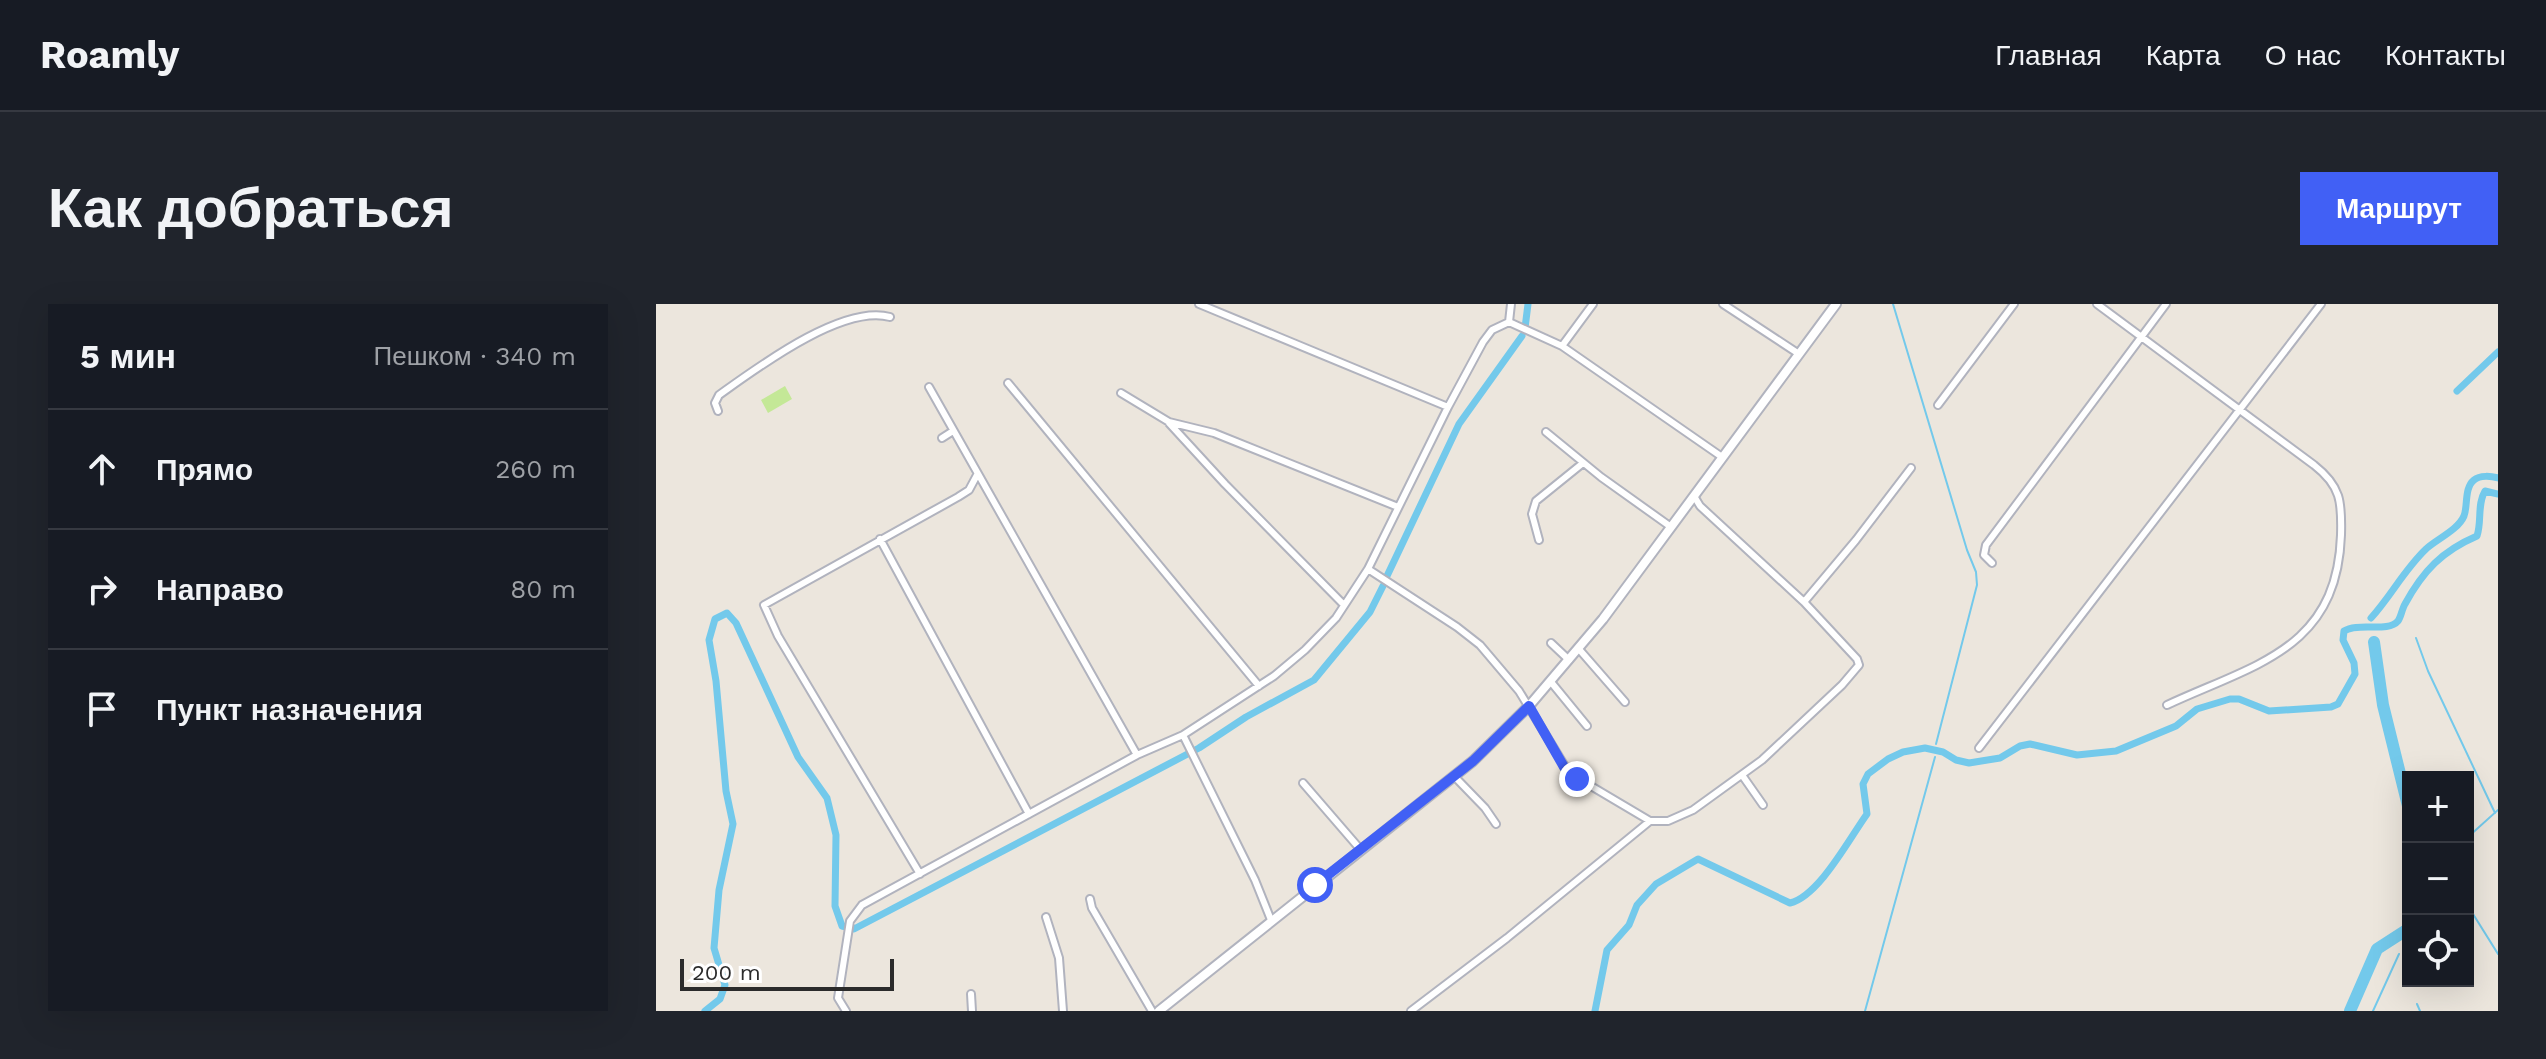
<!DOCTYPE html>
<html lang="ru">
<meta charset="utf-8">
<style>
:root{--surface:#171b24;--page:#20242c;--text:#f1f3f6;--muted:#9ea1a6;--line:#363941;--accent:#4160f5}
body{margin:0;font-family:"Work Sans",sans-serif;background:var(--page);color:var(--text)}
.controls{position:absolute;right:24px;bottom:24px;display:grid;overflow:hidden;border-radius:0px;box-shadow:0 8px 32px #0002}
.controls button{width:72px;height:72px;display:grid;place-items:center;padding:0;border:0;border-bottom:2px solid var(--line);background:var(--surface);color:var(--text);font:40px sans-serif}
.scale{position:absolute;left:24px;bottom:20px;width:214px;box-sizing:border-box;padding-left:8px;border:4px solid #2b2b2b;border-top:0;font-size:22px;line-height:28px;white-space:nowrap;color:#2b2b2b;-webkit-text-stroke:6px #fff;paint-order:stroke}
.stop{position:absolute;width:24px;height:24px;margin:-18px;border:6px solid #4160f5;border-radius:50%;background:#fff}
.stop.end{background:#4160f5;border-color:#fff;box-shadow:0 2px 8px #0008}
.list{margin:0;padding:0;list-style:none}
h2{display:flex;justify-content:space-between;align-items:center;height:104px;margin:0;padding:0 32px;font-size:34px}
h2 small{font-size:26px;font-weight:400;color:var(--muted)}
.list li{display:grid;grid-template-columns:52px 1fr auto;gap:24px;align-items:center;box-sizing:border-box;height:120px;padding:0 32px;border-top:2px solid var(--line)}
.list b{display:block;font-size:30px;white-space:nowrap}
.list em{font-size:26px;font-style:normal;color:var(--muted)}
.icon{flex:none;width:44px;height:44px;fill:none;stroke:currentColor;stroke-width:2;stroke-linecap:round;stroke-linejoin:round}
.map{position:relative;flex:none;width:1842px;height:707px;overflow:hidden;border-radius:0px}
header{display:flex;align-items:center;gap:48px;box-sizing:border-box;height:112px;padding:0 40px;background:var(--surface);border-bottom:2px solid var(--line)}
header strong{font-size:38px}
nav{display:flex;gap:44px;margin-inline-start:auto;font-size:28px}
.intro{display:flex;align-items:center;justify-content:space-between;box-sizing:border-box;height:192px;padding:0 48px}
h1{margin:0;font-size:56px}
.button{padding:20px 36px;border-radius:0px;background:var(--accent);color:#fff;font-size:28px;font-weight:700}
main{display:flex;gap:48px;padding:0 48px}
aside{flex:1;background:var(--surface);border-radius:0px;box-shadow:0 8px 32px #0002}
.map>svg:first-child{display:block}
.pitch{fill:#c4e897}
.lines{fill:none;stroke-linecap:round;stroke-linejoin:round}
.stream{stroke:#73c9eb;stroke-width:2}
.canal{stroke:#73c9eb;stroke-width:7}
.river{stroke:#73c9eb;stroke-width:12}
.minor-casing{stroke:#b1b3be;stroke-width:10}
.secondary-casing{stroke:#b1b3be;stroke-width:12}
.minor{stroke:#fff;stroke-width:6}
.secondary{stroke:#fff;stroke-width:8}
.route{stroke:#4160f5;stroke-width:10}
</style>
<header>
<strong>Roamly</strong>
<nav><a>Главная</a><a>Карта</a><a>О нас</a><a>Контакты</a></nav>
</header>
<div class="intro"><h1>Как добраться</h1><a class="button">Маршрут</a></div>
<main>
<aside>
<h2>5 мин<small>Пешком · 340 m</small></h2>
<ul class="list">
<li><svg class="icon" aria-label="ahead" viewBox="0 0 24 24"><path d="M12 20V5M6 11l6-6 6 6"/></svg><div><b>Прямо</b></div><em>260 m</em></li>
<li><svg class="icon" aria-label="right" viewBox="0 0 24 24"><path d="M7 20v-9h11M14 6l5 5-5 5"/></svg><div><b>Направо</b></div><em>80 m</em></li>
<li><svg class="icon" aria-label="arrive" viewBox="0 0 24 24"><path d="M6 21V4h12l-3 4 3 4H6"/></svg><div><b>Пункт назначения</b></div></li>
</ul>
</aside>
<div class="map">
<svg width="1842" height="707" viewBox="0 0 1842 707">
<rect width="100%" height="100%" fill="#ece6dd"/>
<!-- pitch -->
<path class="pitch" d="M129,82L136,95L112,109L105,96Z"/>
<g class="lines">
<!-- stream -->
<path class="stream" d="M1237,0L1311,246L1320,268L1321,281L1280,440
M1760,334L1772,367L1839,509
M1812,533L1842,506
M1812,602L1842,650
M1761,700L1764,707
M1209,707L1279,453
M1717,707L1743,650"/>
<!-- canal -->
<path class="canal" d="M869,24L872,0
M1801,87L1842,48
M731,272L803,120L866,32
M1715,314C1735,292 1748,266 1770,245C1781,235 1802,226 1808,212C1812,202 1808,184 1818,176C1824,171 1835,172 1842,174
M49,707L64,695L69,681L58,644L63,586L77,520L70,487L60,377L53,336L59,315L71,309L80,319L142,453L171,494L180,531L179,602L186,622L198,625L543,444L590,413L658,376L714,308L727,282
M939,707L951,646L973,621L981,601L1000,580L1042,555L1134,599C1163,592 1193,535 1211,510L1207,480L1212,470L1232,455L1247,448L1269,444L1287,448L1300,456L1313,459L1344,454L1364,442L1374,440L1421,451L1460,447L1520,422L1541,405L1574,395H1583L1613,407L1675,403L1682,400L1699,370L1698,359L1687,336L1688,327C1702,318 1732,329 1742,317C1745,313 1746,305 1749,300C1767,267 1786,247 1821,232C1826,217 1821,200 1829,187L1842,190"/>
<!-- river -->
<path class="river" d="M1718,338L1727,401L1752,502
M1694,707L1721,645L1752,625"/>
<!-- minor casing -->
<g class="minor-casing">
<path id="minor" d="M543,0L792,103
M1067,0L1143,50
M1441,0L1658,161C1685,182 1686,198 1685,231C1681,346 1599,360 1511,401
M853,18L906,42L1066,153
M853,18L855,0
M906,42L937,0
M352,79L603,382
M273,83L481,451
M465,89L513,118L558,129L742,203
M1282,101L1358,0
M62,107L59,99L63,91C101,64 186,0 234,13
M513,119L569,180L688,301
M890,128L945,173L1015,223
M286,134L297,127
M224,235L373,510
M883,236L876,210L880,197L927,159
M1336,259L1328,251L1330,241L1510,0
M712,265L801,323L824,341L863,387L913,469L994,517H1012L1037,506L1106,456L1186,381L1203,361L1201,355L1148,298L1044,202L1038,192
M1148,298L1200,236L1255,164
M895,339L913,356
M922,344L969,398
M895,378L931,422
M527,431L599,576L615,616
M1323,444L1665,0
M1086,471L1107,501
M798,472L829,504L840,520
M647,479L704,545
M264,570L122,332L108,301L302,193L313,186L321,171
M434,595L436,604L496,707
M390,613L403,654L407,707
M315,690L316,707
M190,707L182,694L194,617L206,601L481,451L527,431L618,372L649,346L680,314L712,265L792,103L827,38L836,26L853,18
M755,707L851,634L994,517"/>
</g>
<!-- secondary casing -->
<g class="secondary-casing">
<path id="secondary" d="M503,707L817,457L873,402L947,315L1180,0"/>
</g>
<!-- minor -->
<use href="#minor" class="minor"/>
<!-- secondary -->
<use href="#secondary" class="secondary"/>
</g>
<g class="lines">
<!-- route -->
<path class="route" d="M659,581L817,457L873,402L908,463L921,475"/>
</g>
</svg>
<div class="controls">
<button>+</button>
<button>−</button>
<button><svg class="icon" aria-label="locate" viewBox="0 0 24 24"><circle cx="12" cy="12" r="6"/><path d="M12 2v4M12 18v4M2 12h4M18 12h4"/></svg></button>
</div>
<div class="scale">200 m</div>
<div class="stop" style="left:659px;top:581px"></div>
<div class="stop end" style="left:921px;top:475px"></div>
</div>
</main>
